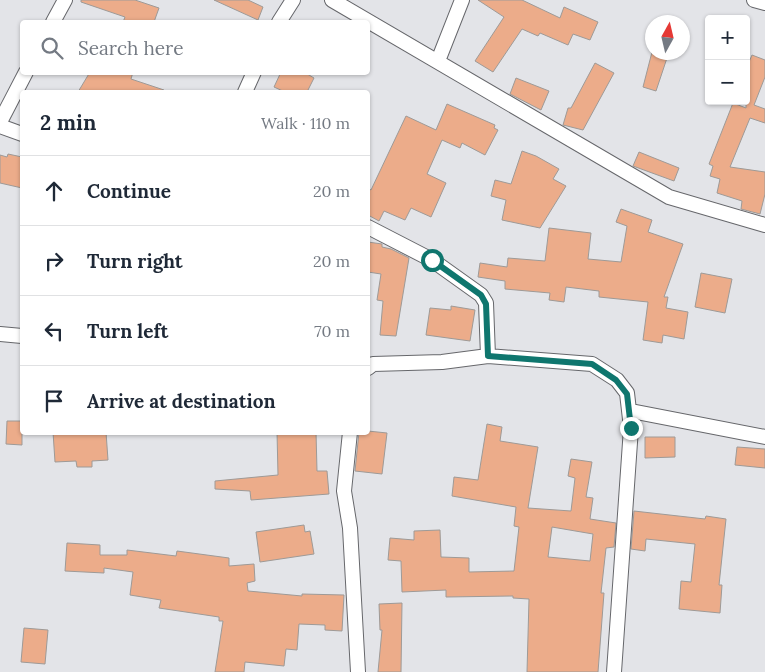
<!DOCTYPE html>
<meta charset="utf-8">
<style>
:root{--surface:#fff;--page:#f2f2f3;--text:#1f2937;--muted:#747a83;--line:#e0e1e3}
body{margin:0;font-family:Lora,serif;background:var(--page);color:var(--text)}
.controls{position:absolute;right:15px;top:15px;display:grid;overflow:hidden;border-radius:5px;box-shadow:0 1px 4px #0004}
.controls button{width:45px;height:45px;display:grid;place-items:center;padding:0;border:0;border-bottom:1px solid var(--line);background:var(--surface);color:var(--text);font:25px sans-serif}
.compass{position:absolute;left:645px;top:15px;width:45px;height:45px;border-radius:50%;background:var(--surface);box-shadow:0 1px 4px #0004;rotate:8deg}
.stop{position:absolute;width:15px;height:15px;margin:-11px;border:4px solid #0f766e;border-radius:50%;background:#fff}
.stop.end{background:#0f766e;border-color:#fff;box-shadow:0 1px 5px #0008}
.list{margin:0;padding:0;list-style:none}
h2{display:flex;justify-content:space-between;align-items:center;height:65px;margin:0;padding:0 20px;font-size:21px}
h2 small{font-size:16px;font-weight:400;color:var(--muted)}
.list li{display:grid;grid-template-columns:32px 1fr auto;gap:15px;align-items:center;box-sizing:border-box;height:70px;padding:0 20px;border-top:1px solid var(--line)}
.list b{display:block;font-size:19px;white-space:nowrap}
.list em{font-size:16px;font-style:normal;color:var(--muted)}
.icon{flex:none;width:28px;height:28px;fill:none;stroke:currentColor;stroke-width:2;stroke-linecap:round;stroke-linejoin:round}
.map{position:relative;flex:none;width:765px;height:672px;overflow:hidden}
.search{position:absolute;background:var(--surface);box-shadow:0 1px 4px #0004;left:20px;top:20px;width:350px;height:55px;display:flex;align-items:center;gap:12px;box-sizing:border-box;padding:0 18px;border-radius:5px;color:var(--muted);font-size:19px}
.panel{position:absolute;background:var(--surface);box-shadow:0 1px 4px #0004;left:20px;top:90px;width:350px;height:345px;border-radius:5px}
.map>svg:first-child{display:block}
.building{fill:#ecac8a;stroke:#9e9a97;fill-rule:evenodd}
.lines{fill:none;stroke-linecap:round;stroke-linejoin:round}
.street-casing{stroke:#66676b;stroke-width:16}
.street{stroke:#fff;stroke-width:14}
.route{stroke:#0f766e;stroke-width:6}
</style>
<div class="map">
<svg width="765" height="672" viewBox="0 0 765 672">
<rect width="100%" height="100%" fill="#e3e4e8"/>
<!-- building -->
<path class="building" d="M81,0H135L159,8L154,22H123L125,17L81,2Z
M214,0H248L263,7L258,20Z
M478,0H522L560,18L564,7L598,22L590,40L573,34L568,45L540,33L538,36L522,29L493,72L475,61L504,17Z
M652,52H669L656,91L643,87Z
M752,55L765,60V77L754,105L765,109V123L750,118L730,167L765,172V194L760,214L741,209L742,201L717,193L720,179L710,176L713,166L709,164L733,103L746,108V69Z
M595,63L614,73L583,130L563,125L568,108H571Z
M90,72H133L131,79L164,90L163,92H78Z
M281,72H304L314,78L307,92H285L274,87Z
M516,78L549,91L541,110L510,94Z
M447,104L495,125L494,128L498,130L485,155L462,143L460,148L442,140L427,174L446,183L431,217L411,208L405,220L384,211L379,221L368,215V188L371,190L406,116L436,130Z
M522,151L536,156L559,169L553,179L566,186L540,228L502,220L506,200L491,196L495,180L511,184Z
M639,152L679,168L674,181L633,166Z
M8,154L22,157V188L0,183V155L7,157Z
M621,209L652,220L648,232L683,244L664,297H668L666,308L688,312L684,339L663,335L662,343L643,340L648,302L599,297V291L566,287L564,302L549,300L550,293L505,289V281L478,277L480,263L507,267L508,258L545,261L549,228L591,233L588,259L621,262L627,226L616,222Z
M368,242L382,244V247L391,249L409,258L396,336L380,335L383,301L377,300L381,274L368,272Z
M701,273L732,279L725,313L695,307Z
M451,306L475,310L470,341L426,335L430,308L451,310Z
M7,421H22V445L6,444Z
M487,424L502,427L500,441L538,447L528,508L571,511L575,478L568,476L571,459L592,462L586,497L593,498L590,519L616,523L614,547L606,548L601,593H604L598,672H527L529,599L513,598V596L446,597V590L402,592L401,561L388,560L390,538L414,540V531L440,530L441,557L469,558V572L514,571L519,527L514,526L516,507L452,496L454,477L478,480ZM552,527L593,534L590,561L548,557Z
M368,431L387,433L382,474L355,471L359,432Z
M53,432H106L108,460L92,461V467H77L76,461L55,462Z
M277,432H316L317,471H327L329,494L251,500L250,491L215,489V481L278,475Z
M645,437H675V457L645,458Z
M737,447L765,449V468L735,465Z
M634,511L705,519L706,516L726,519L719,585H722L720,613L679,609L681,581L691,582L695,544L646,539L645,551L631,549Z
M304,525L305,532L310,531L314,554L260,562L256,532Z
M67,543L100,545V555H127V550L176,556L177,551L229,558V566L254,564L255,581L247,583L248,591L302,596V594L344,595L342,631L325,630V625L299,624L297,650L286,649L284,666L245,662L244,672H215L223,621H219V617L159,608L161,600L130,595L133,572L104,568V573L65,571Z
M402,603L401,672H378L382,630H380L379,604Z
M24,628L48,630L45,664L21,662Z"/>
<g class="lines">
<!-- street casing -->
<g class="street-casing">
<path id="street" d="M332,0L669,197L765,225
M754,0L765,3
M53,22L65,0
M279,22L293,0
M438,61L462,0
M245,92L254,72
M0,122L26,72
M0,126L22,134
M368,227L432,260L481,295L486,303L488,356
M0,334L22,336
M368,368L373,364L442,362L488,356L592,364L617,380L627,393L631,428L614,672
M631,411L765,437
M350,432L344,491L350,528L358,672"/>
</g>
<!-- street -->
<use href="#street" class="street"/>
</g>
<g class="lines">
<!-- route -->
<path class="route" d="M432,260L481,295L486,304L488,356L592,364L616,380L627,394L631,428"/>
</g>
</svg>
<div class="controls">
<button>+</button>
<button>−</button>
</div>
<svg class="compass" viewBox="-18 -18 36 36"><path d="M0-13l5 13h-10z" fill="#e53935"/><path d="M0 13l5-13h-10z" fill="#747a83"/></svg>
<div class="stop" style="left:432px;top:260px"></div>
<div class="stop end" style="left:631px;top:428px"></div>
<div class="search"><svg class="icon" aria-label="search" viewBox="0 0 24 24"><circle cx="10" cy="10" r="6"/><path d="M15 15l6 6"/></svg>Search here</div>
<section class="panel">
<h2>2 min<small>Walk · 110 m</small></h2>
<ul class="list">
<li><svg class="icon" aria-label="ahead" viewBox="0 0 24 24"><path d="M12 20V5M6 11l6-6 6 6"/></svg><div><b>Continue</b></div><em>20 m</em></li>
<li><svg class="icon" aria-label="right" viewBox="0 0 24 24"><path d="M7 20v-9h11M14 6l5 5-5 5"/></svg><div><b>Turn right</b></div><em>20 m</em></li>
<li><svg class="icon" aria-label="left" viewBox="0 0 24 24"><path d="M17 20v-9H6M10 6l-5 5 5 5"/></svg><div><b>Turn left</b></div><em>70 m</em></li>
<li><svg class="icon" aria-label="arrive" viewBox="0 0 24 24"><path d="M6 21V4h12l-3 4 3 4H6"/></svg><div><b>Arrive at destination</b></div></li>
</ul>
</section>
</div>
